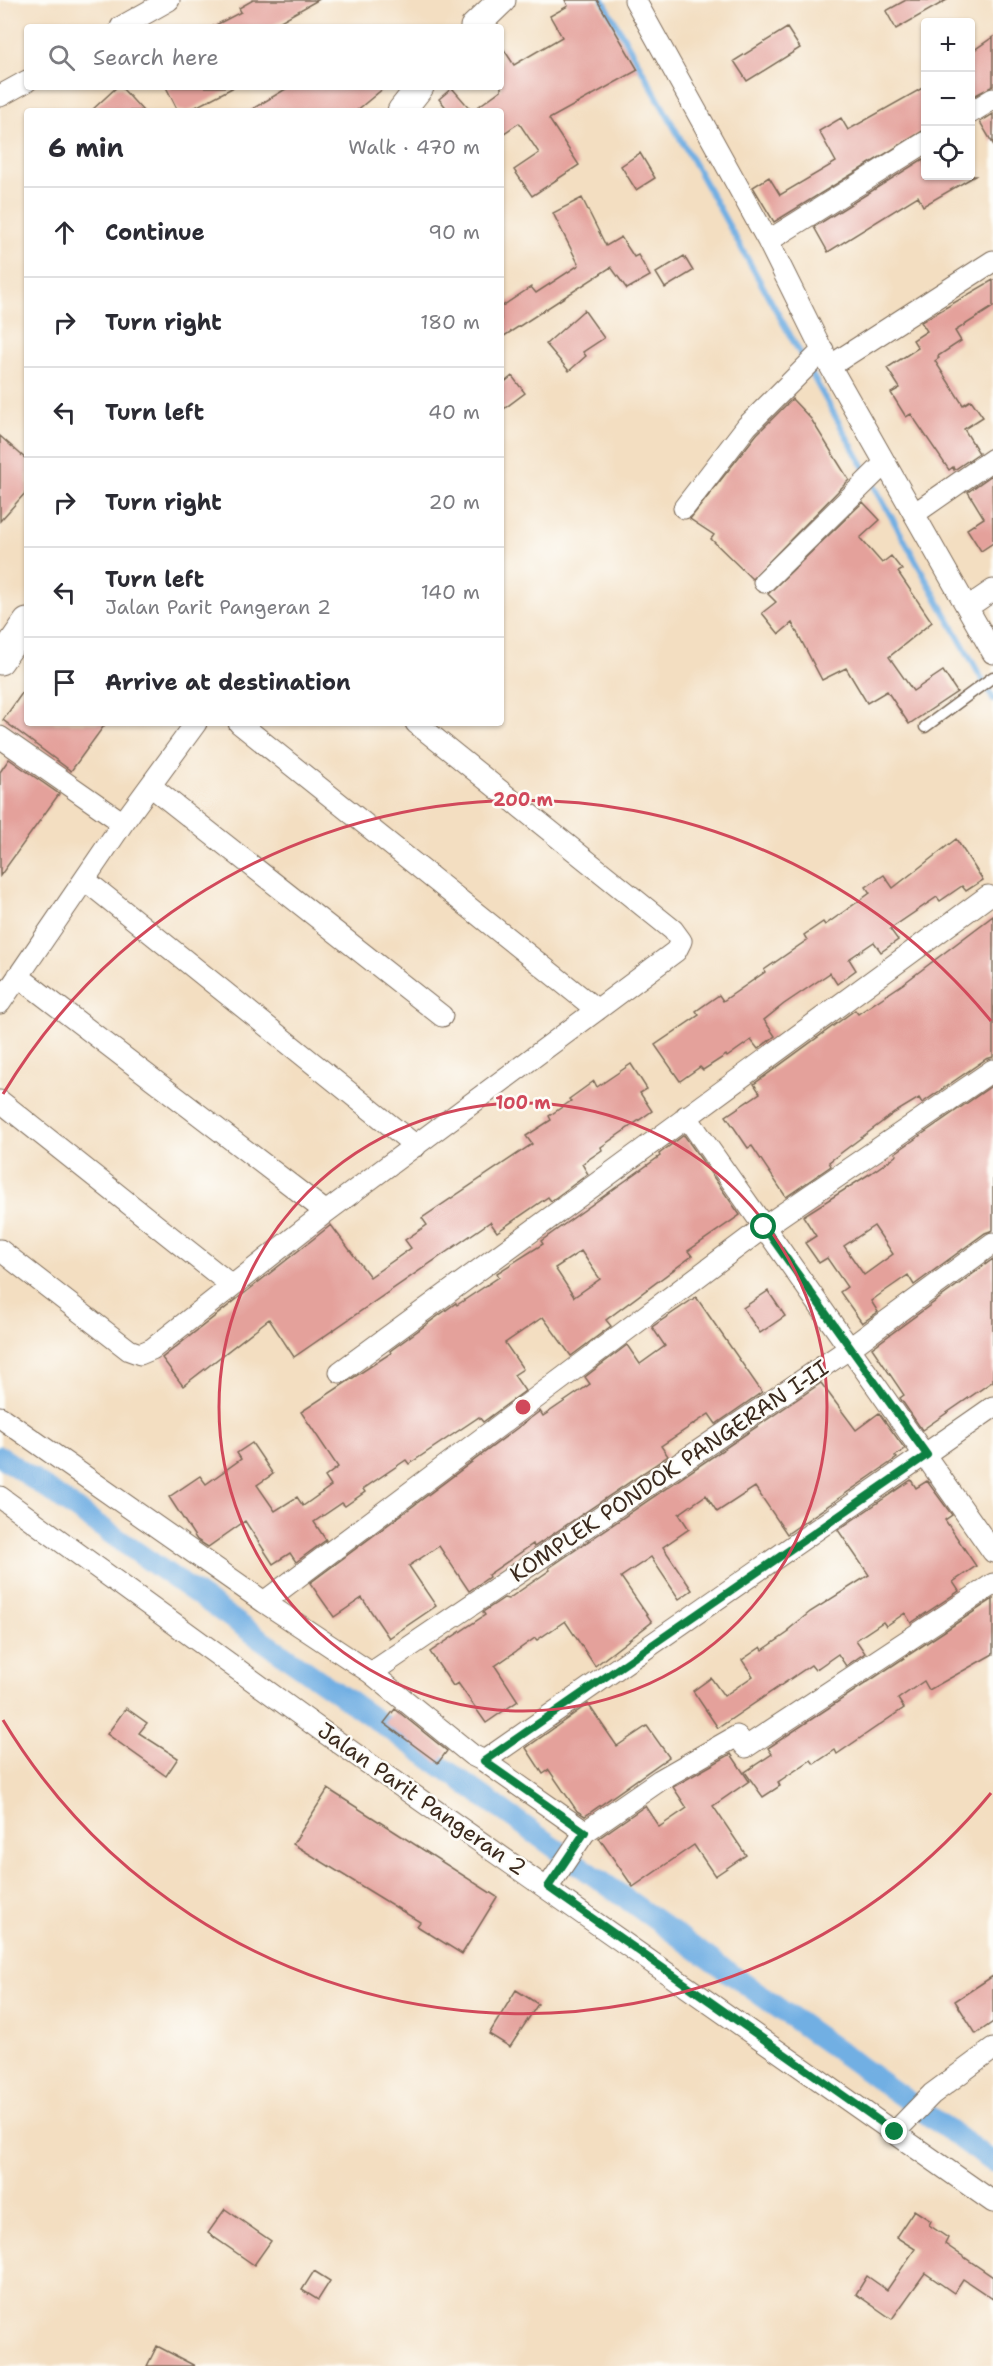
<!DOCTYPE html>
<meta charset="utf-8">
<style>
:root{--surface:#fff;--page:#f2f2f3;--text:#2b2b33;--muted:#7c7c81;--line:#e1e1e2}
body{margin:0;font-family:"Shantell Sans",sans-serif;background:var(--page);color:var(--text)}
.controls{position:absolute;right:18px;top:18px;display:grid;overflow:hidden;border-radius:6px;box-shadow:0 2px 4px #0004}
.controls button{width:54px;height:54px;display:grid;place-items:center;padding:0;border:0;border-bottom:2px solid var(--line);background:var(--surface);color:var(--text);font:30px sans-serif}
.stop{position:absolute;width:18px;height:18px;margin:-14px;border:4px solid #0b8043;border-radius:50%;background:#fff}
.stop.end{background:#0b8043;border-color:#fff;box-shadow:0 2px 6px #0008}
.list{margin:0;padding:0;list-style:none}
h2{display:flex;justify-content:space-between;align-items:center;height:78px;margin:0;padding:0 24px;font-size:26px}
h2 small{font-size:20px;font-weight:400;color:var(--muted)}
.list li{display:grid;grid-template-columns:39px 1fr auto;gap:18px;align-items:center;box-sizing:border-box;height:90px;padding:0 24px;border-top:2px solid var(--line)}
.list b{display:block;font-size:22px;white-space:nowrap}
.list p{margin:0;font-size:20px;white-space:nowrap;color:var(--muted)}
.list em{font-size:20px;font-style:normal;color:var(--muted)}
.icon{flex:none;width:33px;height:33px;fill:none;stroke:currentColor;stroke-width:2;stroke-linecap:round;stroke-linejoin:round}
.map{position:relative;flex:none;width:993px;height:2366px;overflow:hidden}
.search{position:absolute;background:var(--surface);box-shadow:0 2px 4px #0004;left:24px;top:24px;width:480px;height:66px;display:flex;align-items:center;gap:15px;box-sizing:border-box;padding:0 21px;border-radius:6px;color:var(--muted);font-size:22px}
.panel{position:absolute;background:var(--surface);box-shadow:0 2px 4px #0004;left:24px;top:108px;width:480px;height:618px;border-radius:6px}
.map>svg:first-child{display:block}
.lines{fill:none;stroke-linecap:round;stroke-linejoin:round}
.stream{stroke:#71afe3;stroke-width:6}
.canal{stroke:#71afe3;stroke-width:21}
.building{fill:#e4a19b;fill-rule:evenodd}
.service-casing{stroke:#7b6957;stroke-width:13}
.minor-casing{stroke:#7b6957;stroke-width:23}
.tertiary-casing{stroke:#7b6957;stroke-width:29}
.service{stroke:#fff;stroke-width:10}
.minor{stroke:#fff;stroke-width:21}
.tertiary{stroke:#fff;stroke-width:27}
.route{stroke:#0b8043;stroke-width:8}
.ring{fill:none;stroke:#d1495b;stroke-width:3}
.labels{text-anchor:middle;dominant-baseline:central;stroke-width:5;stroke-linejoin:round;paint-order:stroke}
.street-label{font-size:22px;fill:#3b2a1e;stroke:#fdfcf7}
.centre{fill:#d1495b;stroke:#fdfcf7;stroke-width:3}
.ring-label{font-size:18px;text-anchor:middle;font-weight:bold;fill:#d1495b;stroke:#fdfcf7;stroke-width:5;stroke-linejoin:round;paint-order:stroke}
</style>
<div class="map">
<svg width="993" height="2366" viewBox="0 0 993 2366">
<rect width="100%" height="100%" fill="#fdfcf7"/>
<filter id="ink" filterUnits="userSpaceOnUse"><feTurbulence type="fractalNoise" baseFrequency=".0167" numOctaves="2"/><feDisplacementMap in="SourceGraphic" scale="12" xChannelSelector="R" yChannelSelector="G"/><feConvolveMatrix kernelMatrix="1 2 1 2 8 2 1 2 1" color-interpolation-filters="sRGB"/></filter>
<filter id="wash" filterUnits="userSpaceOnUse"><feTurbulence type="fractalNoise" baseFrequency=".008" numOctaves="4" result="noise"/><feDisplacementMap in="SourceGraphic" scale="24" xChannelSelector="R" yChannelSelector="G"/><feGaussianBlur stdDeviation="1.35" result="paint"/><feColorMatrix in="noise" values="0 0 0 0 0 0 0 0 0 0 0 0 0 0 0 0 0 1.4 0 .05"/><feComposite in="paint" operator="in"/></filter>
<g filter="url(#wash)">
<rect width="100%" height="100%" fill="#f3dec1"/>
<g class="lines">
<!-- stream -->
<path class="stream" d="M603,0L993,699"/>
<!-- canal -->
<path class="canal" d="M0,1456L406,1741L993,2162"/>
</g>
<g id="blocks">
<!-- building -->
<path class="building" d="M253,0H318L270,27H212L241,12L239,8Z
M565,0H597L638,70L549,119L579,165L532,196L514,170L539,153L519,123L501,135V111H449L439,99L452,88L472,111L501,90V45L514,65L562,37L550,16L568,6Z
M906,0H947L896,29L886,11Z
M787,28L800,48L747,81L734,61Z
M993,37V86L970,98V53Z
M926,86V129L774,222L753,187L769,177L780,195L836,162L819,131L841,118L848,130Z
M117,87H121L143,111H91Z
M166,87H234L188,111H178Z
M289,87H385L356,111H249Z
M993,114V144L980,122Z
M640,153L655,178L636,190L621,166Z
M923,159L926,176H975L923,206L918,196L828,252L814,227Z
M582,198L606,246L621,237L634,257L638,255L650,276L627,289L611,267L501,338V307L531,287L536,293L579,265L553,213Z
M684,256L693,271L665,288L656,273Z
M993,280V307L955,331L961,341L938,356L939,358L935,361L963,405L971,400L983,417L964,429L979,453L954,470L953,467L949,470L911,414L906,417L891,393L900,388L887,368L918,348L913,340L927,331L921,322Z
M584,310L604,338L583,352L586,356L569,371L546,344Z
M512,376L525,393L501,411V385Z
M792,399L811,419L849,480L752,579L711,539L714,535L690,519L757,434Z
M0,436L27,460V491L0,521Z
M992,475L993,543L981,551L967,529L984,518L968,492Z
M863,502L880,520L860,538L882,563L891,556L902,570L898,572L932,622L889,657L913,691L943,671L957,692L909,724L887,691L867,703L846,668L822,680L792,623L779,634L762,613L776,602L768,594Z
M27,686V723H106L71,771L3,720Z
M9,759L59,794L0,876V772Z
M956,839L983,880L966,891L962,886L940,901L937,897L890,929L898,940L881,952L874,942L849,959L856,970L837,984L830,973L784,1004L764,1020L775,1036L758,1049L751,1040L727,1057L726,1055L703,1070L700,1067L680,1081L655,1045L699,1015L696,1011L719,995L723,1001L765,972L764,970L807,940L804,935L823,922L825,925L870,893L866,887L884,875L893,888Z
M993,916V1057L986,1059L922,1103L919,1098L894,1113L829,1162L831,1166L786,1197L752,1146L748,1148L726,1116L760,1093L754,1084L855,1010L858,1014L903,984Z
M631,1064L647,1089L640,1093L652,1111L601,1147L602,1150L582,1164L588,1174L551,1201L548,1197L497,1232L490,1222L294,1357L269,1319L183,1386L162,1358L331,1225L370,1277L411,1248L405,1240L427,1225L422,1218L532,1144L526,1136L551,1120L549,1116L571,1101L569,1099L594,1081L597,1087Z
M993,1085V1230L985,1233L914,1285L908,1275L882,1293L871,1301L878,1312L862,1323L840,1292L847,1287L827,1258L819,1263L805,1243L816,1236L803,1216L871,1173L897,1155L895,1153ZM874,1226L893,1254L864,1275L844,1246Z
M684,1135L740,1215L688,1251L692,1256L606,1320L611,1326L571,1356L543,1317L505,1343L523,1369L514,1375L525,1391L483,1422L479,1417L409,1464L406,1460L363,1489L365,1492L345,1506L342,1503L314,1522L326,1540L296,1562L290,1553L273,1564L245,1521L208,1547L197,1540L169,1497L200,1476L206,1484L241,1459L237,1453L252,1443L273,1474L257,1485L275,1511L297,1497L303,1506L331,1486L325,1477L338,1467L301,1412L391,1353L390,1351L456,1303L457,1305L499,1277L497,1273L543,1244L541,1241L660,1156L659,1154ZM581,1251L600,1279L574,1297L555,1268Z
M993,1259V1381L922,1430L900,1398L904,1395L872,1348Z
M768,1291L785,1316L760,1333L743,1308Z
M696,1297L762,1392L716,1424L709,1414L661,1446L668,1456L534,1547L533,1544L488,1575L489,1577L469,1591L439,1546L409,1566L436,1606L389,1638L362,1598L334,1617L310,1583L540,1411L543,1416L590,1384L585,1377L627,1345L640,1364L665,1346L652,1327Z
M821,1383L856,1430L879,1413L905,1449L895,1456L897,1458L787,1534L755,1487L717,1512L706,1495L679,1514L689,1529L663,1547L692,1590L679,1599L651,1557L621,1577L652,1622L595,1666L565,1621L537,1640L535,1638L495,1666L518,1701L486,1723L458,1683L453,1686L430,1652L485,1615L483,1612L504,1598L508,1599L550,1570L549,1568Z
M911,1480L916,1488L927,1481L952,1515L945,1520L976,1566L953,1582L959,1591L911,1623L905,1613L886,1626L883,1622L856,1640L865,1653L846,1666L838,1654L815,1670L811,1665L718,1728L693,1691L711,1678L724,1696L753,1676L742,1660L761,1647L763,1650L789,1632L788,1630L810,1612L869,1575L838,1530Z
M993,1599V1654L929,1690L924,1681L898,1699L904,1708L837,1754L835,1750L814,1764L811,1760L778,1782L780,1786L763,1797L745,1772L772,1754L768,1748Z
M588,1704L617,1746L647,1726L669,1757L585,1816L577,1811L549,1770L543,1774L526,1748Z
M126,1708L147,1723L139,1733L178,1758L166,1776L107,1734Z
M395,1709L447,1751L438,1763L384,1723Z
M731,1754L749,1781L713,1806L746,1855L715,1876L694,1845L633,1887L599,1838L645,1806L659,1827L687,1808L673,1787Z
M328,1789L497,1897L462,1954L417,1926L420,1922L293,1844Z
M993,1976V2022L976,2034L955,2001Z
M516,1990L538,2004L510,2047L489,2034Z
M225,2209L271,2241L254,2265L208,2233Z
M914,2210L931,2221L929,2225L948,2238L945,2244L993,2277V2299L963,2279L954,2293L925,2273L892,2319L856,2294L867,2276L887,2290L915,2249L896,2237Z
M314,2271L330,2281L318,2300L302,2290Z
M157,2346L195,2366H147Z"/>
</g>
</g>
<g filter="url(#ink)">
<use href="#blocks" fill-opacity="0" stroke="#7b6957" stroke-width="1.5"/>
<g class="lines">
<!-- service casing -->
<g class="service-casing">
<path id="service" d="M925,727L993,677"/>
</g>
<!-- minor casing -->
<g class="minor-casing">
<path id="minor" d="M635,0L768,241L830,366L993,653
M121,27L169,0
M0,96L27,81
M970,113L993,99
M768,241L926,142
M830,366L993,261
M684,508L747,426L823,350
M914,514L993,459
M764,582L885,463
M968,607L993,590
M239,723L597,1010
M0,737L123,823L196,723
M152,787L442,1016
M85,880L416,1146
M18,976L326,1212
M0,1003L123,823
M0,1101L231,1285
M686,1116L993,1552
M0,1250L129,1350L140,1354L152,1349L326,1212L676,951L681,941L673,930L416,723
M340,1372L988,896
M0,1417L264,1602L371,1673L472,1755L484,1761L993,1407
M0,1497L325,1733L993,2202
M264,1602L764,1227L993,1070
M371,1673L850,1348L993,1243
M484,1761L585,1832L660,1780L737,1736L746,1747L993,1584
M548,1887L585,1832
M895,2132L932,2094L993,2049"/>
</g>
<!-- tertiary casing -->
<g class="tertiary-casing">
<path id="tertiary" d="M474,27L502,0
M401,111L420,87
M0,661L27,622"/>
</g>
<!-- service -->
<use href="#service" class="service"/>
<!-- minor -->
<use href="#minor" class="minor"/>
<!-- tertiary -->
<use href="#tertiary" class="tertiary"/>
</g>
</g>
<g class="lines" filter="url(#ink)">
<!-- route -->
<path class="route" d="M764,1227L927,1455L484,1761L585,1832L548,1887L895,2132"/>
</g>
<!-- distance rings -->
<g class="ring">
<circle cx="523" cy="1407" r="304"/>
<path d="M991 1793A607 607 0 0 1 3 1720M3 1094A607 607 0 0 1 991 1021"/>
</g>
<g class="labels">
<!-- street labels -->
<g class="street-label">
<text transform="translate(669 1471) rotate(-34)">KOMPLEK PONDOK PANGERAN I-II</text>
<text transform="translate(422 1799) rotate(35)">Jalan Parit Pangeran 2</text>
</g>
</g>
<circle cx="523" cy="1407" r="9" class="centre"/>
<g class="ring-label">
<text x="523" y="806">200 m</text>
<text x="523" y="1109">100 m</text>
</g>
</svg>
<div class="controls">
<button>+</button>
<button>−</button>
<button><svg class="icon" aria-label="locate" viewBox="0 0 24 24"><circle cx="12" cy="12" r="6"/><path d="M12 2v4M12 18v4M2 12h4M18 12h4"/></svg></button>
</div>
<div class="stop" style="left:764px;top:1227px"></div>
<div class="stop end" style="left:895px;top:2132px"></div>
<div class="search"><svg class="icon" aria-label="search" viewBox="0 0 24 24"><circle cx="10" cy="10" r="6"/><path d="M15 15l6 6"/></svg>Search here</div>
<section class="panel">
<h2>6 min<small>Walk · 470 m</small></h2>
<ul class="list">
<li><svg class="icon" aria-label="ahead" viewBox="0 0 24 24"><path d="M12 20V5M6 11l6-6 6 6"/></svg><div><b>Continue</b></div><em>90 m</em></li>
<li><svg class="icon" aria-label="right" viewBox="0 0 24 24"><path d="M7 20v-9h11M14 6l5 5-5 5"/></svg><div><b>Turn right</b></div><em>180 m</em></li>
<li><svg class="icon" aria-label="left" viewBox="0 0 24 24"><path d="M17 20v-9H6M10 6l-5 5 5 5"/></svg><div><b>Turn left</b></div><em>40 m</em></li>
<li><svg class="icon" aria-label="right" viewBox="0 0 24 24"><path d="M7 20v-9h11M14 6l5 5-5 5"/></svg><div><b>Turn right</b></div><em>20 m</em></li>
<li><svg class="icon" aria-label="left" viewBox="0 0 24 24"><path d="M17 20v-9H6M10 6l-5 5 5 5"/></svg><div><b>Turn left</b><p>Jalan Parit Pangeran 2</p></div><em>140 m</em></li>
<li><svg class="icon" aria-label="arrive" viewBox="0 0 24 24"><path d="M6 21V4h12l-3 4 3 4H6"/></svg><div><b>Arrive at destination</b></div></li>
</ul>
</section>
</div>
